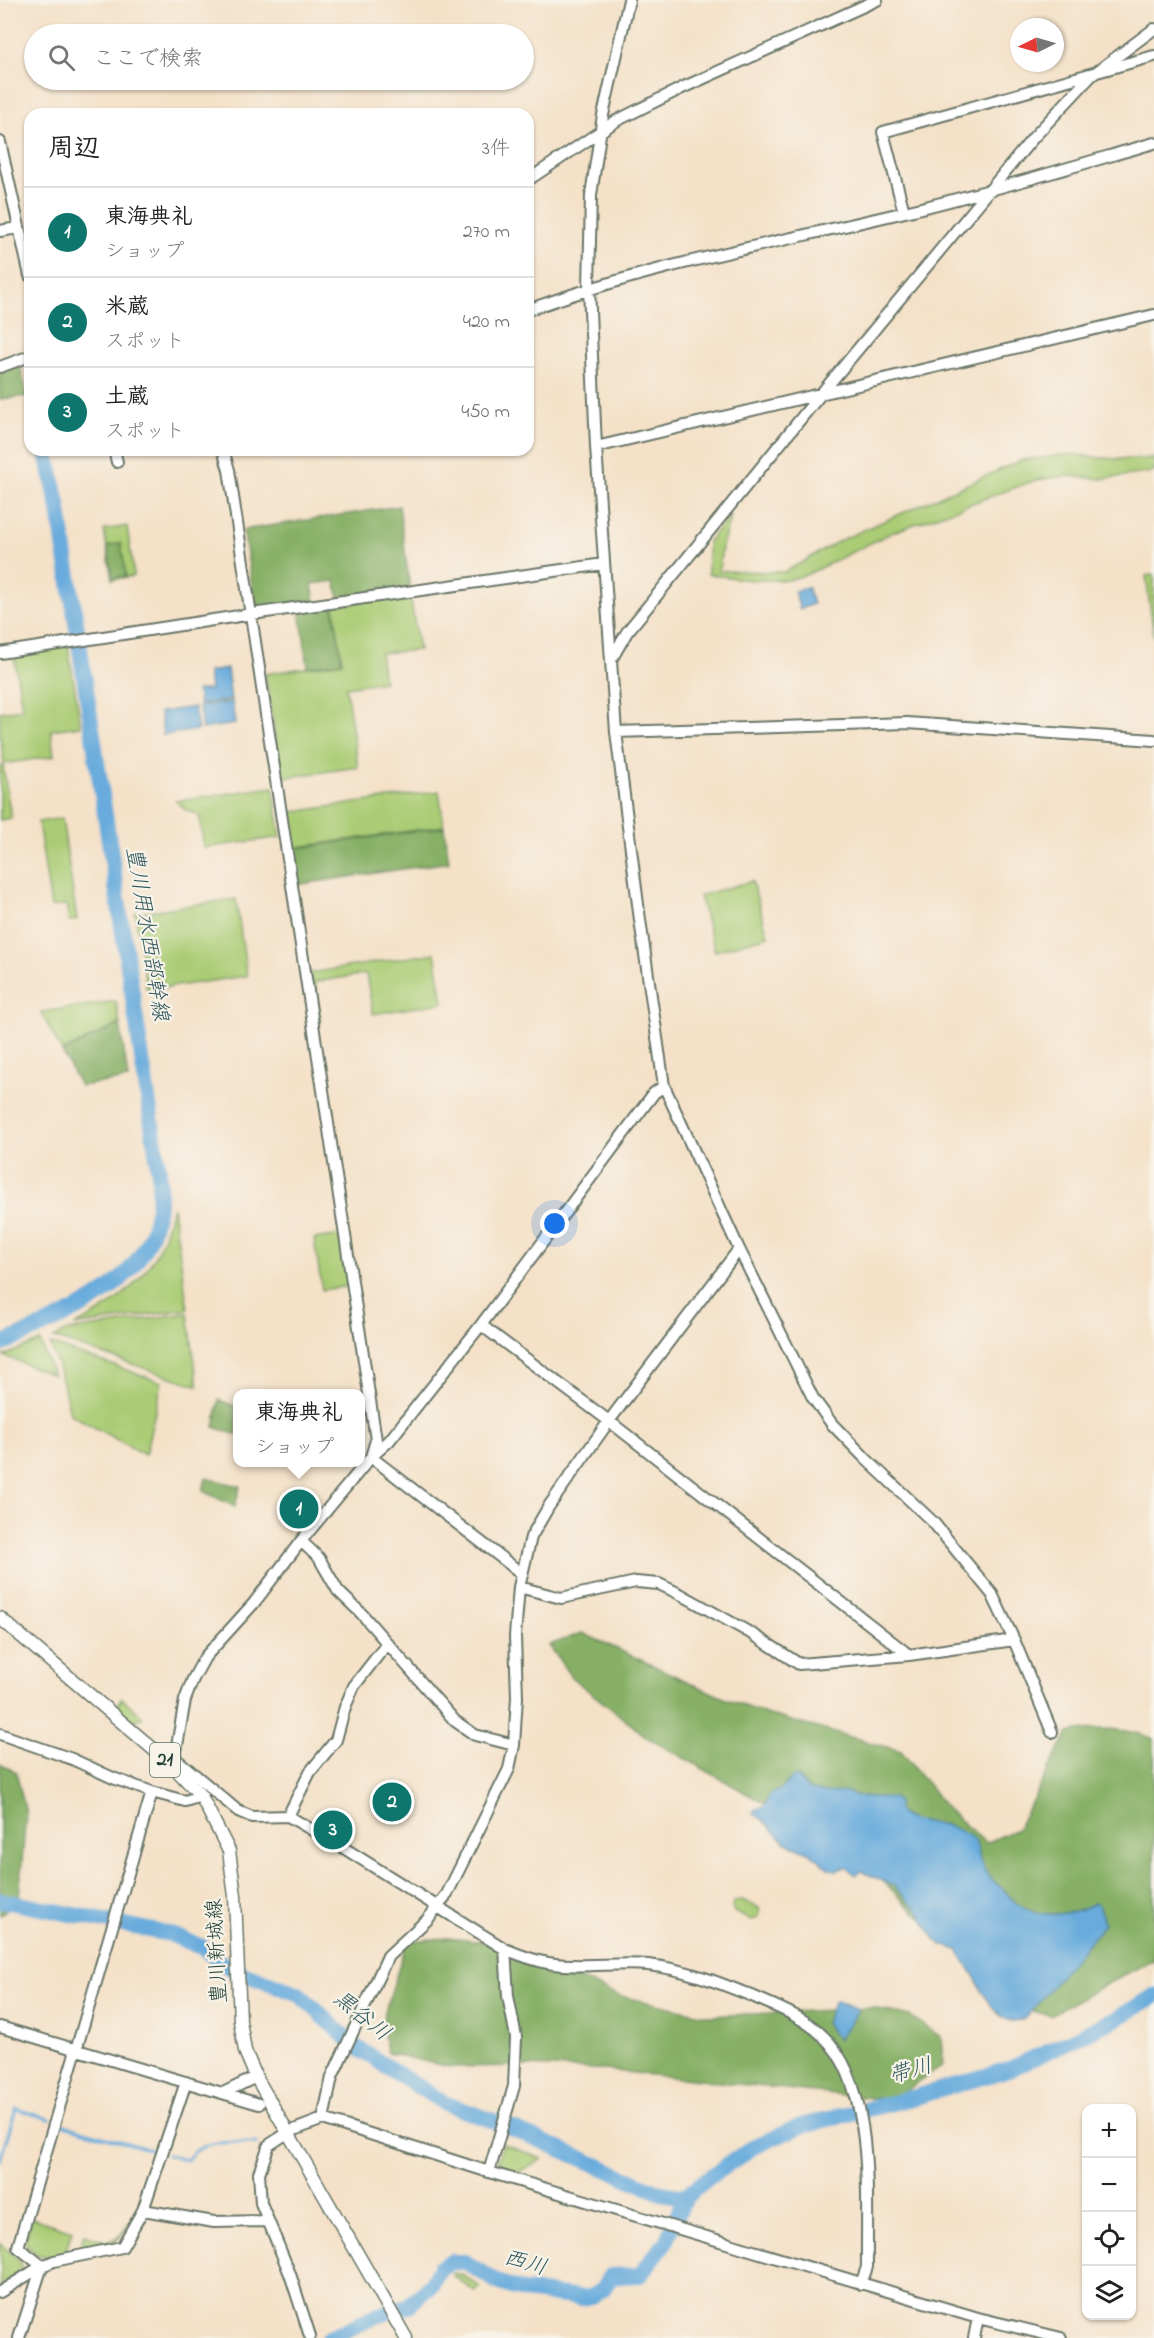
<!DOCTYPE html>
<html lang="ja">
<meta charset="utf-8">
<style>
:root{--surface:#fff;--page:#f2f2f2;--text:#222;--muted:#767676;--line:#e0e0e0;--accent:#0f766e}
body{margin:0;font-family:"Indie Flower","Klee One",sans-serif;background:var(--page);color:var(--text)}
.controls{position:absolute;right:18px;bottom:18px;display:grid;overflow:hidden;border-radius:12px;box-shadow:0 2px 4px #0004}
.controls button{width:54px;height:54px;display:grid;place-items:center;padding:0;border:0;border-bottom:2px solid var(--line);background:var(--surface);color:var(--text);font:30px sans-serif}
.compass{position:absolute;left:1010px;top:18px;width:54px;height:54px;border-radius:50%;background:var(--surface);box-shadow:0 2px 4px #0004;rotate:265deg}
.you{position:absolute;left:555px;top:1224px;width:21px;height:21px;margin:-15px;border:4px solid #fff;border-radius:50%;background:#1a73e8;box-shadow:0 0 0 9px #1a73e833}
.badge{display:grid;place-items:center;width:39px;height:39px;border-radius:50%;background:var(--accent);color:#fff;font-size:20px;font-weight:700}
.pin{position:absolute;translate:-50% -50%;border:3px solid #fff;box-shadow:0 2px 6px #0006}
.popup{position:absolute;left:233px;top:1389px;width:132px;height:78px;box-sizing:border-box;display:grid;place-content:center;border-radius:12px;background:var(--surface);filter:drop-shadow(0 2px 4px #0005);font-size:20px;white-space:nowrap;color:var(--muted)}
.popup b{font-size:22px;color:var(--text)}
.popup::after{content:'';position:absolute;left:50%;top:100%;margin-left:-12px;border:12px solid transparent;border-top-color:var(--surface)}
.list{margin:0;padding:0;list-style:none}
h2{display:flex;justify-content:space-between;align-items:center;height:78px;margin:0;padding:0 24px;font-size:26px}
h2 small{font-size:20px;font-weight:400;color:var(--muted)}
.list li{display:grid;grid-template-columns:39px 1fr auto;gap:18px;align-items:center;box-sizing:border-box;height:90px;padding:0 24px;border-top:2px solid var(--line)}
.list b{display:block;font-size:22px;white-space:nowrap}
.list p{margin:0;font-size:20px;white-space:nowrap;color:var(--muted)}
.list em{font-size:20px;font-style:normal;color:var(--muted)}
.icon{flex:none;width:33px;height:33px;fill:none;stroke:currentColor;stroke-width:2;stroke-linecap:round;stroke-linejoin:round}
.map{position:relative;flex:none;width:1154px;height:2338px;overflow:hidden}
.search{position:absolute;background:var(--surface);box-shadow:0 2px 4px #0004;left:24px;top:24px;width:510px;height:66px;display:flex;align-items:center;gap:15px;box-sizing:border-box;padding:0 21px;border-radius:33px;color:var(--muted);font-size:22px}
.panel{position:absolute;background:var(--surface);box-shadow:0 2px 4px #0004;left:24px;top:108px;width:510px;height:348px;border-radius:18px}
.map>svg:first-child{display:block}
.green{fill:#aacc75;stroke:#648454;stroke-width:1.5}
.forest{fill:#87b066;stroke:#53764d;stroke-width:1.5}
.water{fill:#67abdc;stroke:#437488;stroke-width:1.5}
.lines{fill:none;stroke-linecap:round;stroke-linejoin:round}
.stream{stroke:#67abdc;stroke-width:3}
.river{stroke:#67abdc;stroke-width:16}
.minor-casing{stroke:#6a7668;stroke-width:14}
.major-casing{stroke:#6a7668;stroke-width:15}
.minor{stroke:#fff;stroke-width:10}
.major{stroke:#fff;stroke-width:12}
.labels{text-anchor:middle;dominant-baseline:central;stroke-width:4.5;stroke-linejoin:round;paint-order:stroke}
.shield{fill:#f7f3e8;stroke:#60746a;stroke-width:1.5}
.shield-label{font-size:20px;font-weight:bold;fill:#1f3d34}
.street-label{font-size:21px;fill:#1f3d34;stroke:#f7f3e8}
.water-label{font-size:22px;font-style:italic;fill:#31585e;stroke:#f7f3e8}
</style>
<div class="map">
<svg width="1154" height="2338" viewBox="0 0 1154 2338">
<rect width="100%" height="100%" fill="#f7f3e8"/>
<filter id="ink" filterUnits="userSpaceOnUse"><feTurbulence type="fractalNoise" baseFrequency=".0167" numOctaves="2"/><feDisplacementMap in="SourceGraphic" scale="12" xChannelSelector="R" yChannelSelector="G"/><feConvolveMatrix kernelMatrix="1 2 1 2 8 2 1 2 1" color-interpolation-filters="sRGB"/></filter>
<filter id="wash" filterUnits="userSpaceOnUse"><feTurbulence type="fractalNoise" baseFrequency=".008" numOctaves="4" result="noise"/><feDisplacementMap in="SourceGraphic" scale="24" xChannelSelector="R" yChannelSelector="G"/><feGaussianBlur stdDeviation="1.35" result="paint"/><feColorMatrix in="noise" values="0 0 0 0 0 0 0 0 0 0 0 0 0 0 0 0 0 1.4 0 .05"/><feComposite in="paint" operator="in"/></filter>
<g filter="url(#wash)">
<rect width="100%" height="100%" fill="#f4e1c8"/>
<!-- green -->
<path class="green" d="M1073,454C1100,459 1127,460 1154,458V472L1101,479L1067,476L1036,480L893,532L808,574L789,580H750L708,574V541L731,515L722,546L719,571L785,572L841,540L1022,460Z
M127,526L134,576L112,580L104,530Z
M1154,574V637L1146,576Z
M410,594L419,650L380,653L384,681L346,687L358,767L281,778L265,674L342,662L334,606Z
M68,646L81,726L51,730L54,756L4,764L0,736V712L22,709L14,655Z
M3,765L11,818L0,820V766Z
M273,787L281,837L204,848L199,815L186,810L176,801Z
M439,791L444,826L291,848L286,813Z
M62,818L77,920L69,921L66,905L51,907L38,822Z
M752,881L768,936L715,951L699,896Z
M236,899L247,976L147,990L135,913Z
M435,953L443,1003L373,1014L366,974L315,982L321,1023H317L309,973Z
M116,1001L120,1024L62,1052L41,1012Z
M173,1208L188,1309L74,1326C112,1308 147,1280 163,1239C167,1229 168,1217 173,1208Z
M342,1235L350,1286L322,1290L314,1239Z
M188,1313L198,1386L54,1338L67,1331Z
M40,1341L53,1375L4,1356Z
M50,1344L162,1382L145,1455L70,1414L62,1379Z
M122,1698L143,1717L131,1723L115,1708Z
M742,1900L759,1908L760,1914L758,1918L751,1920L734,1912L732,1907L734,1902Z
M503,2144L542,2159L517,2173L496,2166Z
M32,2218L72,2231L65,2254C49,2258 33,2259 25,2241Z
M129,2222C119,2248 103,2246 79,2252L84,2234L108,2242L120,2236Z
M0,2243L19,2260L22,2270L0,2286Z
M455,2273L464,2276L480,2288L475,2292L452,2275Z"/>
<!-- forest -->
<path class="forest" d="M20,366L27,396L0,399V373Z
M399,506L410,588L339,598L335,581L312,584L315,602L256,610L243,530Z
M121,543L126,576L113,578L107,546Z
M333,606L342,662L308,667L300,611Z
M444,827L449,862L296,885L291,849Z
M120,1024L128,1079L80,1086L62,1052Z
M219,1400L237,1407V1435L214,1427Z
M206,1478L240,1486L235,1507L203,1491Z
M582,1633L726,1699L766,1714L901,1751L948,1810L986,1843L1017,1829L1068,1733C1096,1726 1128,1728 1154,1739V1960L1123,1975L1050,2015L1026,2010L976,1958L915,1913L872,1870L812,1830L648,1738L571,1677L549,1645Z
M0,1764L16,1772L26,1813L19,1898L0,1915Z
M448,1938L484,1942L527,1957L620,1996L710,2016L872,2008L910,2016L941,2037L943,2065L892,2100L595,2069L526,2066L449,2067L388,2053L381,2025L407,1941Z"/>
<!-- water -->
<path class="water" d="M808,588L813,604L800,609L794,591Z
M227,669L231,700L199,704L197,691L210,689L208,672Z
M232,702L235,724L202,729L199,706Z
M194,707L198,730L163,735L160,712Z
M793,1777H798L808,1789L826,1793L847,1792L858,1796L894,1798L898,1802V1810C908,1823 919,1821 935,1823C946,1824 964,1831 973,1839C980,1846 978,1857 982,1865C986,1874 995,1883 1003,1889C1008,1894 1013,1901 1019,1905C1040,1920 1074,1914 1095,1903L1100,1907L1104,1924L1027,2016C1001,2036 983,1991 973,1974C968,1966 962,1959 958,1950L942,1945L935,1939L918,1911L894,1886L861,1871L855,1875L846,1867L837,1870L830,1869L809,1852L785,1842L763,1820L753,1813L755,1810L764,1807L770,1794L781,1789Z
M835,2000L859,2009L838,2040L825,2023Z"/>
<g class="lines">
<!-- stream -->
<path class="stream" d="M61,2124L158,2152
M167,2155L187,2160C202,2137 232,2143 257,2143
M0,2160L16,2109L50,2119"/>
<!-- river -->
<path class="river" d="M0,1345C84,1307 166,1282 159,1171L58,504L46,450
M0,1900L169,1934L202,1947L221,1963L237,1971L299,1994L356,2047L444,2103L507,2126L661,2193L685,2197
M329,2338L376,2316L408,2306L431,2285L440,2268L451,2262H465L497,2282L523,2291L582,2298L592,2296L603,2289L611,2276L640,2275L667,2240L685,2197L708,2178L753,2147L801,2126L919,2096L1012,2068L1116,2019L1154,1996"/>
</g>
</g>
<g filter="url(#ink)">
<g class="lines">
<!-- minor casing -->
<g class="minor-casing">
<path id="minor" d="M629,0L603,115L591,195L589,288L596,447L616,732L640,920L664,1086L739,1249L813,1398L832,1424L866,1459L933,1522L992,1594L1014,1640L1052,1732
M0,142L30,276
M528,180L616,121L682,88L877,0
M904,212L883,132L1154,56
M0,231L18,228
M528,310C653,264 777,243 905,212C989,192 1071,167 1154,143
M0,367L30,356
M596,447L1154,315
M114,450L117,462
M223,450L229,470L376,1440L371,1457
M0,653L252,614L604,564
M611,660L627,632L820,395L1033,138L1091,76L1154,29
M616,732L907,723L1154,740
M481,1325L609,1421L909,1655
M371,1457L521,1573
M301,1541L319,1558L338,1591L361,1613L455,1721L475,1735L514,1745
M519,1587L561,1598L636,1582L659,1584L682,1595L754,1635L799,1664L909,1655L1014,1640
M0,1734L72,1759L113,1778L152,1792L185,1801L201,1796
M175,1758L238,1811L252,1817L288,1816L347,1850L505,1949C519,1955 532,1960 548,1963C581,1969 615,1962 648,1965C684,1969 718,1982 752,1996C777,2007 804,2017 823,2036C876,2086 866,2200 867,2267L861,2284
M174,1763L185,1700L193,1679L205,1657L254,1603L301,1541L371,1457L389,1441L481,1325L654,1093L664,1086
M288,1816L310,1772L336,1740L345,1707L354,1686L386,1645
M0,2027L259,2104
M223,2093L256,2077
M323,2119L332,2077L388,1956L428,1919L447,1894L509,1769L514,1745L517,1697L515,1636L519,1587L531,1537L549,1506L609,1421L739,1249
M489,2172L514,2086L516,2037L508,1996L505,1949
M143,2210L214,2222L268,2221
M42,2266L18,2247L152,1792
M0,2292L42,2266L54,2261L122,2247L143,2210L186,2082
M310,2336L290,2274L261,2203L259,2173L269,2145L289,2132L323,2119L489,2172L978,2318L1061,2338
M19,2338L42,2266
M974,2338L978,2318"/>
</g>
<!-- major casing -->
<g class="major-casing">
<path id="major" d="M0,1618L173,1766L201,1796L229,1851L235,1896L240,2021L245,2051L256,2077L406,2338"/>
</g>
<!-- minor -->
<use href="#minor" class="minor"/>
<!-- major -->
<use href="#major" class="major"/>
</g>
</g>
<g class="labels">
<!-- shield labels -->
<rect class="shield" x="150" y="1743" width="30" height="34" rx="4.5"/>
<g class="shield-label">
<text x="165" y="1760">21</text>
</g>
<!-- street labels -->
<g class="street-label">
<text transform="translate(218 1951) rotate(-93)">豊川新城線</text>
</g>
<!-- water labels -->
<g class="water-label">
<text transform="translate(146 934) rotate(81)">豊川用水西部幹線</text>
<text transform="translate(361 2017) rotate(39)">黒谷川</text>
<text transform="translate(911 2072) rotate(-15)">帯川</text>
<text transform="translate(525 2264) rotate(16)">西川</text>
</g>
</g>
</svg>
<div class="controls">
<button>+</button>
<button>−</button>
<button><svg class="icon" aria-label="locate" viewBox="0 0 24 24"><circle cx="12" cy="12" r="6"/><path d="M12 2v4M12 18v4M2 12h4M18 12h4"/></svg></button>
<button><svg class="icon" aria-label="layers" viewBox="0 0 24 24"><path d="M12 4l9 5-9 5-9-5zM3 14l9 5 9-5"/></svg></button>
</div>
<svg class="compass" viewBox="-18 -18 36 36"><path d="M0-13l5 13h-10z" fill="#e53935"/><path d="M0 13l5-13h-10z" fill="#767676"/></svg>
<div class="you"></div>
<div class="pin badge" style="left:299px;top:1509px">1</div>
<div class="popup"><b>東海典礼</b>ショップ</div>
<div class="pin badge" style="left:392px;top:1802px">2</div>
<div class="pin badge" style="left:333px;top:1830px">3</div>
<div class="search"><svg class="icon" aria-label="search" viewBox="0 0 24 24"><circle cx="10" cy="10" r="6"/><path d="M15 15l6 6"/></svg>ここで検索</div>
<section class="panel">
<h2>周辺<small>3件</small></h2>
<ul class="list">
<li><span class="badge">1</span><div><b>東海典礼</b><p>ショップ</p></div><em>270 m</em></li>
<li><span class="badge">2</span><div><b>米蔵</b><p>スポット</p></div><em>420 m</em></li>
<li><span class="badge">3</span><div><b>土蔵</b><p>スポット</p></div><em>450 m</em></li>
</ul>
</section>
</div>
